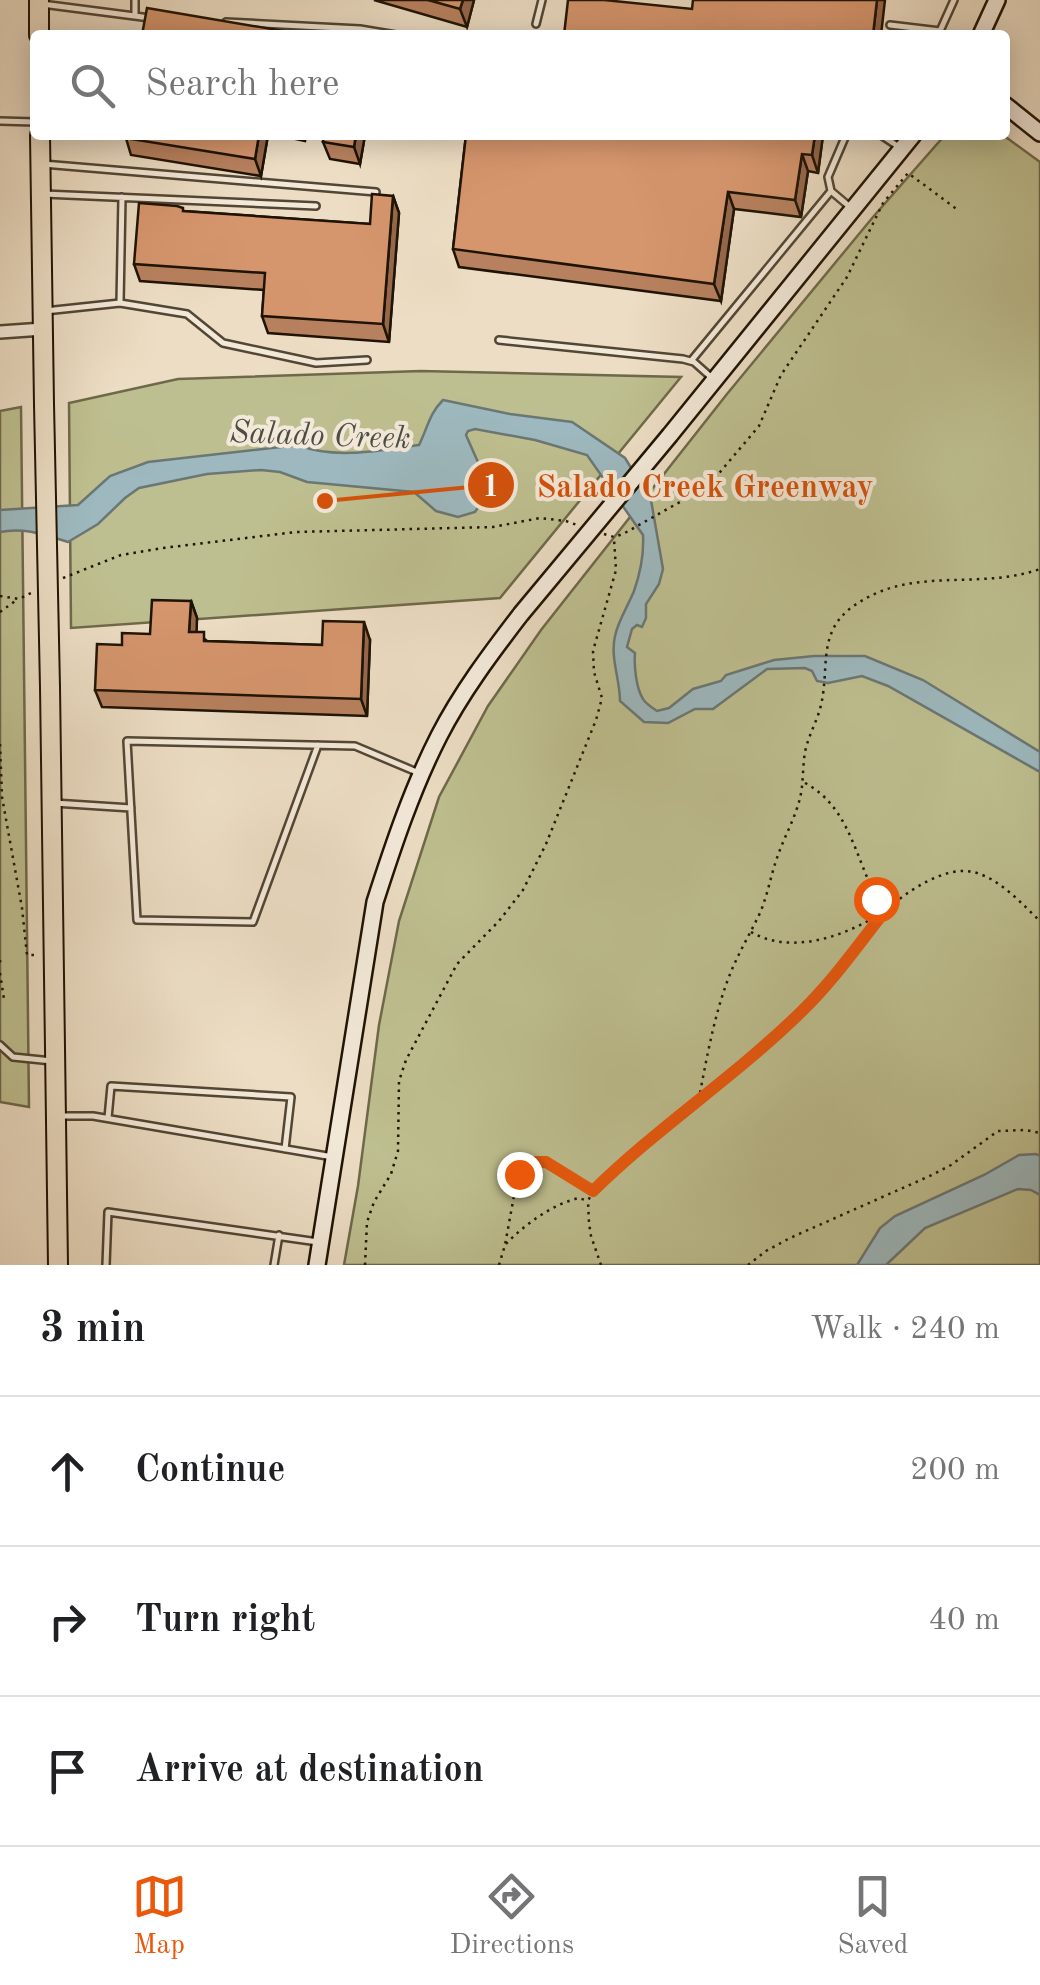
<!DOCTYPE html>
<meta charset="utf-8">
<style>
:root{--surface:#fff;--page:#f6f6f6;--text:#202124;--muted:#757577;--line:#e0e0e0;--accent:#ea580c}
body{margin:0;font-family:"Old Standard TT",serif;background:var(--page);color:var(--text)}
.stop{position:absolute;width:30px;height:30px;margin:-22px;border:8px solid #ea580c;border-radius:50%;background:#fff}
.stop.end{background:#ea580c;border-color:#fff;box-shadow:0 2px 10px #0008}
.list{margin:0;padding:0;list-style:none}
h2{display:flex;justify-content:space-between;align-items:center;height:130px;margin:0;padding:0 40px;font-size:42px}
h2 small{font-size:32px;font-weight:400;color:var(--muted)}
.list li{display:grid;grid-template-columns:65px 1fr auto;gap:30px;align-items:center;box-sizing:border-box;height:150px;padding:0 40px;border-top:2px solid var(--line)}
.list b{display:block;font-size:38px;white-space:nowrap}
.list em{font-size:32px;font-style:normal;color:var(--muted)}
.icon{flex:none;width:55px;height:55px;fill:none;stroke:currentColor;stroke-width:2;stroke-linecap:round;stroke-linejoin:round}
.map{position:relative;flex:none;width:1040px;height:1265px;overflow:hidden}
.search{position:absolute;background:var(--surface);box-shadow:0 5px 25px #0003;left:30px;right:30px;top:30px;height:110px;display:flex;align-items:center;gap:25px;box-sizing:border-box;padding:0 35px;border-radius:10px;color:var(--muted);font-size:38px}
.sheet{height:580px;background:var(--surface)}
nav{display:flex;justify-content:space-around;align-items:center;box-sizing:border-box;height:140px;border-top:2px solid var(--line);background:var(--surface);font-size:28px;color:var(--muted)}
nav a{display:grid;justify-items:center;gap:5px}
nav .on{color:var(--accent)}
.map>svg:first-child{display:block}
.green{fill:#bebf90;stroke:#6e694a;stroke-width:2.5}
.water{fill:#9db9bf;stroke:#6b7774;stroke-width:2.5}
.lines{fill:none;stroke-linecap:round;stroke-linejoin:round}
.service-casing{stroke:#524634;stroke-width:10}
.minor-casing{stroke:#524634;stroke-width:16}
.secondary-casing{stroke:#1f1304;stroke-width:20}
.primary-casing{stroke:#1f1304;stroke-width:22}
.path{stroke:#1f1304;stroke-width:2.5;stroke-dasharray:2.5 5;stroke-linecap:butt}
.service{stroke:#f3e9d9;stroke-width:5}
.minor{stroke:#f3e9d9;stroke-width:11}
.secondary{stroke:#f3e9d9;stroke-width:15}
.primary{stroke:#ecddc4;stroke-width:18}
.secondary-bridge-casing{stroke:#1f1304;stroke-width:20;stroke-linecap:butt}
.primary-bridge-casing{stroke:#1f1304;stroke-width:22;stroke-linecap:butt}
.secondary-bridge{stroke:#f3e9d9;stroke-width:15}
.primary-bridge{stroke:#ecddc4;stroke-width:18}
.wall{fill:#b7805e;stroke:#1f1304;stroke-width:2.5}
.shaded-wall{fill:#95684c;stroke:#1f1304;stroke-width:2.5}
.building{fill:#d5956d;stroke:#1f1304;stroke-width:2.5}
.route{stroke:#ea580c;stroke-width:12}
.labels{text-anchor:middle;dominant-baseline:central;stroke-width:8;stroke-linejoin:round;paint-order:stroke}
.water-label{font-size:32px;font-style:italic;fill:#4b4d45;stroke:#f3e9d9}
.leader{fill:none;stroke:#d4520b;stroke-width:4}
.callout-dot{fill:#d4520b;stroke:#f3e9d9;stroke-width:4}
.mark-label{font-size:30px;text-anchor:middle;font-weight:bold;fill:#fff}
.callout-label{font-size:32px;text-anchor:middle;font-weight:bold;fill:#d4520b;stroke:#f3e9d9;stroke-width:8;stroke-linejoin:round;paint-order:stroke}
</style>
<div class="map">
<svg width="1040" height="1265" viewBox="0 0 1040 1265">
<rect width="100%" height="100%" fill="#ecddc4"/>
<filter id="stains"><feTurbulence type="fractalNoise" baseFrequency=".002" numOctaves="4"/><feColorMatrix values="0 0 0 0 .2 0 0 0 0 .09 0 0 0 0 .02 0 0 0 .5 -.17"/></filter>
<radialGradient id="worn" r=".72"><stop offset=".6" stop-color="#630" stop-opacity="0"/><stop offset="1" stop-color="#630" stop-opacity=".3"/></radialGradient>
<!-- green -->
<path class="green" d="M945,135H1003L1040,162V1265H344L358,1186L379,1025L399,921L439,797L488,706L541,630L727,394L873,217Z
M421,371L681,377L500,598L71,628L69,403L178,379Z
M21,407L29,1107L0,1102V411Z"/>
<!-- water -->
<path class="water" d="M443,400L510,414L572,422L625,458L651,500L663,569L659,584L646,604V618L642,627L637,625L632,629L627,647L635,653C634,666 636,688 643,699C645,703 654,709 657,711L669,708L693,689L721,681L726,675L774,660L814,656H865L923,680L1040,752V772L888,686L862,676L828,683L817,681L812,671L805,668L767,669L713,709H695L668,723L644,722L620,701C620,679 610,658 615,636C618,621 628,606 634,591C640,574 644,553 643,535L587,455L535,440L475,429L468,431L466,435L485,478V497L475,512L458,517L436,511L414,492L307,482L280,472L261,470L207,474L139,488L125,498L98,524L68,542C45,535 24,527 0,532V510L78,505L110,476L148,462L299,445C334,460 383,450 419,445C428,427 429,414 443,400Z
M1036,1154L1040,1156V1195L1031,1190L1018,1189L925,1228L886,1265H857L880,1228L895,1216L984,1175L1019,1155Z"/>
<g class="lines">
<!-- service casing -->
<g class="service-casing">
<path id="service" d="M42,4L150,18
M135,16V0
M226,22L360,29L396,35
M536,24L542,0
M890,25L940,31L954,0
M0,121L35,122
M846,135L828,177L831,191L850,207
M881,135L899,147
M43,164L376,192
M44,194L316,206
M120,303L187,314L223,343L316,363L367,360
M45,311L120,303L122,197
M499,340L683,359L694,362L712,378
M691,361L831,191
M318,745L253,922L137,920L127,741L355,746L419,773
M54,803L131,808
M0,1045L13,1057L52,1061
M62,1116H93L333,1157
M108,1118L111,1086L291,1097L285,1149
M106,1265L108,1212L318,1242
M274,1265L279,1235"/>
</g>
<!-- minor casing -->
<g class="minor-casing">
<path id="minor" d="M0,332L43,329"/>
</g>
<!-- secondary casing -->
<g class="secondary-casing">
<path id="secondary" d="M981,35L997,0
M1005,105L1040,133
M670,435L913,135
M317,1265L375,902C393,846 412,789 439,736C461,693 491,653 521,614"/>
</g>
<!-- primary casing -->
<g class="primary-casing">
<path id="primary" d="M39,0V35
M40,135L44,404
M50,687L58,1265"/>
</g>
<!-- path -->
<path class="path" d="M604,534L614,537L623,534L687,498L715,478L759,426L781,375L847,277L883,203L908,173L958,210
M63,578L121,555L163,548L296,532L493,527L540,518L566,521L577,525
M0,596L19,599L33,592
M0,612L18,599
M0,744L2,797L22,908L27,955H37
M805,783C854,809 856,869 884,910
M751,932C791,955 843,937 880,914
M0,960V963
M0,973L4,999
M701,1100L700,1093C707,1056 714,1018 727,982C736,957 749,936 760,913C768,894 771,874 778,855C784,838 793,822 798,805C804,788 802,770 805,752C808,737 816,723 820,709C831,669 815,632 855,605C913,565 977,591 1040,569
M506,1244C525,1224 553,1204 579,1198L588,1201
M365,1265L367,1222L374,1202L391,1174L398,1151L399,1081L406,1060L457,964L499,921L523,890L546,844L596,720L602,698L594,672L593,651L616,570L614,539
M499,1265L505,1245L516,1185L524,1166L530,1162H546L591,1190
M601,1265L591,1236L589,1223L588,1201L593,1191L626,1158L722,1083L802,1011L828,983L885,911C906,892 947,863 977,873C1002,881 1022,904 1040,921
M748,1265L766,1251L790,1238L932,1175L951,1165L998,1131L1025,1130L1040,1133"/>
<!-- service -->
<use href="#service" class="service"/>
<!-- minor -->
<use href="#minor" class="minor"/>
<!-- secondary -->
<use href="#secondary" class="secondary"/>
<!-- primary -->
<use href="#primary" class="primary"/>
<!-- secondary-bridge casing -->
<g class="secondary-bridge-casing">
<path id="secondary-bridge" d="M521,614L670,435"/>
</g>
<!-- primary-bridge casing -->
<g class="primary-bridge-casing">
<path id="primary-bridge" d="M44,404L50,687"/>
</g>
<!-- secondary-bridge -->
<use href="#secondary-bridge" class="secondary-bridge"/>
<!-- primary-bridge -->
<use href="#primary-bridge" class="primary-bridge"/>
</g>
<!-- wall -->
<path class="wall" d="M374,0H474L467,27Z
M125,135H268L261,176L131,155Z
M277,135H306L305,141Z
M365,135L360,164L330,159L323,142Z
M466,135H823L818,173L808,171L801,217L734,209L721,301L459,267L453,249Z
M393,196L399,213L389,342L268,333L262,316L264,290L140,281L134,264L184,211L370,224Z
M191,601L197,618L196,632L207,641L322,645L370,640L367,716L102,707L95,690L122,645L150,634Z"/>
<!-- shaded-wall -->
<path class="shaded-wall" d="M463,0H474L467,27L460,9Z
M877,0H885L881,35H873Z
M259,135H268L261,176L255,159Z
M356,135H365L360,164L354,147Z
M815,135H823L818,173L812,155Z
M802,154L808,171L801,217L795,200Z
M728,192L734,209L721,301L714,284Z
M393,196L399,213L389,342L383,324Z
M191,601L197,618L196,649L189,632Z
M364,622L370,640L367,716L361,699Z"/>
<!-- building -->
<path class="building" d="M428,0H463L460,9Z
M568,0H604L692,9L693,0H877L873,35H564Z
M147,8L307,35H142Z
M125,135H259L255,159L125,138Z
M324,135H356L354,147L323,142Z
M466,135H815L812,155L802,154L795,200L728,192L714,284L453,249Z
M372,194L393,196L383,324L262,316L265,273L134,264L139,203L177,206L183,208V211L370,224Z
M152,600L191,601L189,632H204V641L322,645L323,621L364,622L361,699L95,690L97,644L122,645V633L150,634Z"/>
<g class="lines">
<!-- route -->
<path class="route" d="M519,1174L530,1162H546L593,1191C658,1127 736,1076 802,1011C833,981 858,945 885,911L876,899"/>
</g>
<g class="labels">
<!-- water labels -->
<g class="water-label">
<text transform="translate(320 437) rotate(2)">Salado Creek</text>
</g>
</g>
<!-- callouts -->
<path class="leader" d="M325 501L491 485"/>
<g class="callout-dot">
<circle cx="325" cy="501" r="10"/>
<circle cx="491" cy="485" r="25"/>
</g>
<g class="mark-label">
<text x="491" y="496">1</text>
</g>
<g class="callout-label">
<text x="705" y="497">Salado Creek Greenway</text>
</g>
<rect width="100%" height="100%" filter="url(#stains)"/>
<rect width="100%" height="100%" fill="url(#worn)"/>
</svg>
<div class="stop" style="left:876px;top:899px"></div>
<div class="stop end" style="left:519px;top:1174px"></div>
<div class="search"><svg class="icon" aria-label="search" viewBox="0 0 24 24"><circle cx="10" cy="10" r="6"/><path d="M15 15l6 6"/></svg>Search here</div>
</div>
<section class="sheet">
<h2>3 min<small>Walk · 240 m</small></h2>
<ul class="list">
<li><svg class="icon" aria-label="ahead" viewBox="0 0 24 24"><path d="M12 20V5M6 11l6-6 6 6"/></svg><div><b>Continue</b></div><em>200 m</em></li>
<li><svg class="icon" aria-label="right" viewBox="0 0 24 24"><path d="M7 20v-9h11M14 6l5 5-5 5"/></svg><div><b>Turn right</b></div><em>40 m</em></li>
<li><svg class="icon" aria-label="arrive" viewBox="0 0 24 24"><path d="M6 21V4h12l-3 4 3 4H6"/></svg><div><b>Arrive at destination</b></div></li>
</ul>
</section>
<nav>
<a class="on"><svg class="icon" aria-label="map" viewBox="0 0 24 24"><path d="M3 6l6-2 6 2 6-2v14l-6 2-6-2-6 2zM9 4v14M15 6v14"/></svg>Map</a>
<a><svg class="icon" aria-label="directions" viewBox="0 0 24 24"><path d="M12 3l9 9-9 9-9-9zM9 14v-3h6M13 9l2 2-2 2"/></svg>Directions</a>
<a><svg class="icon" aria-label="saved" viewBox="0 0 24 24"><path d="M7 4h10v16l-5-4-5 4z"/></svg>Saved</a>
</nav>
